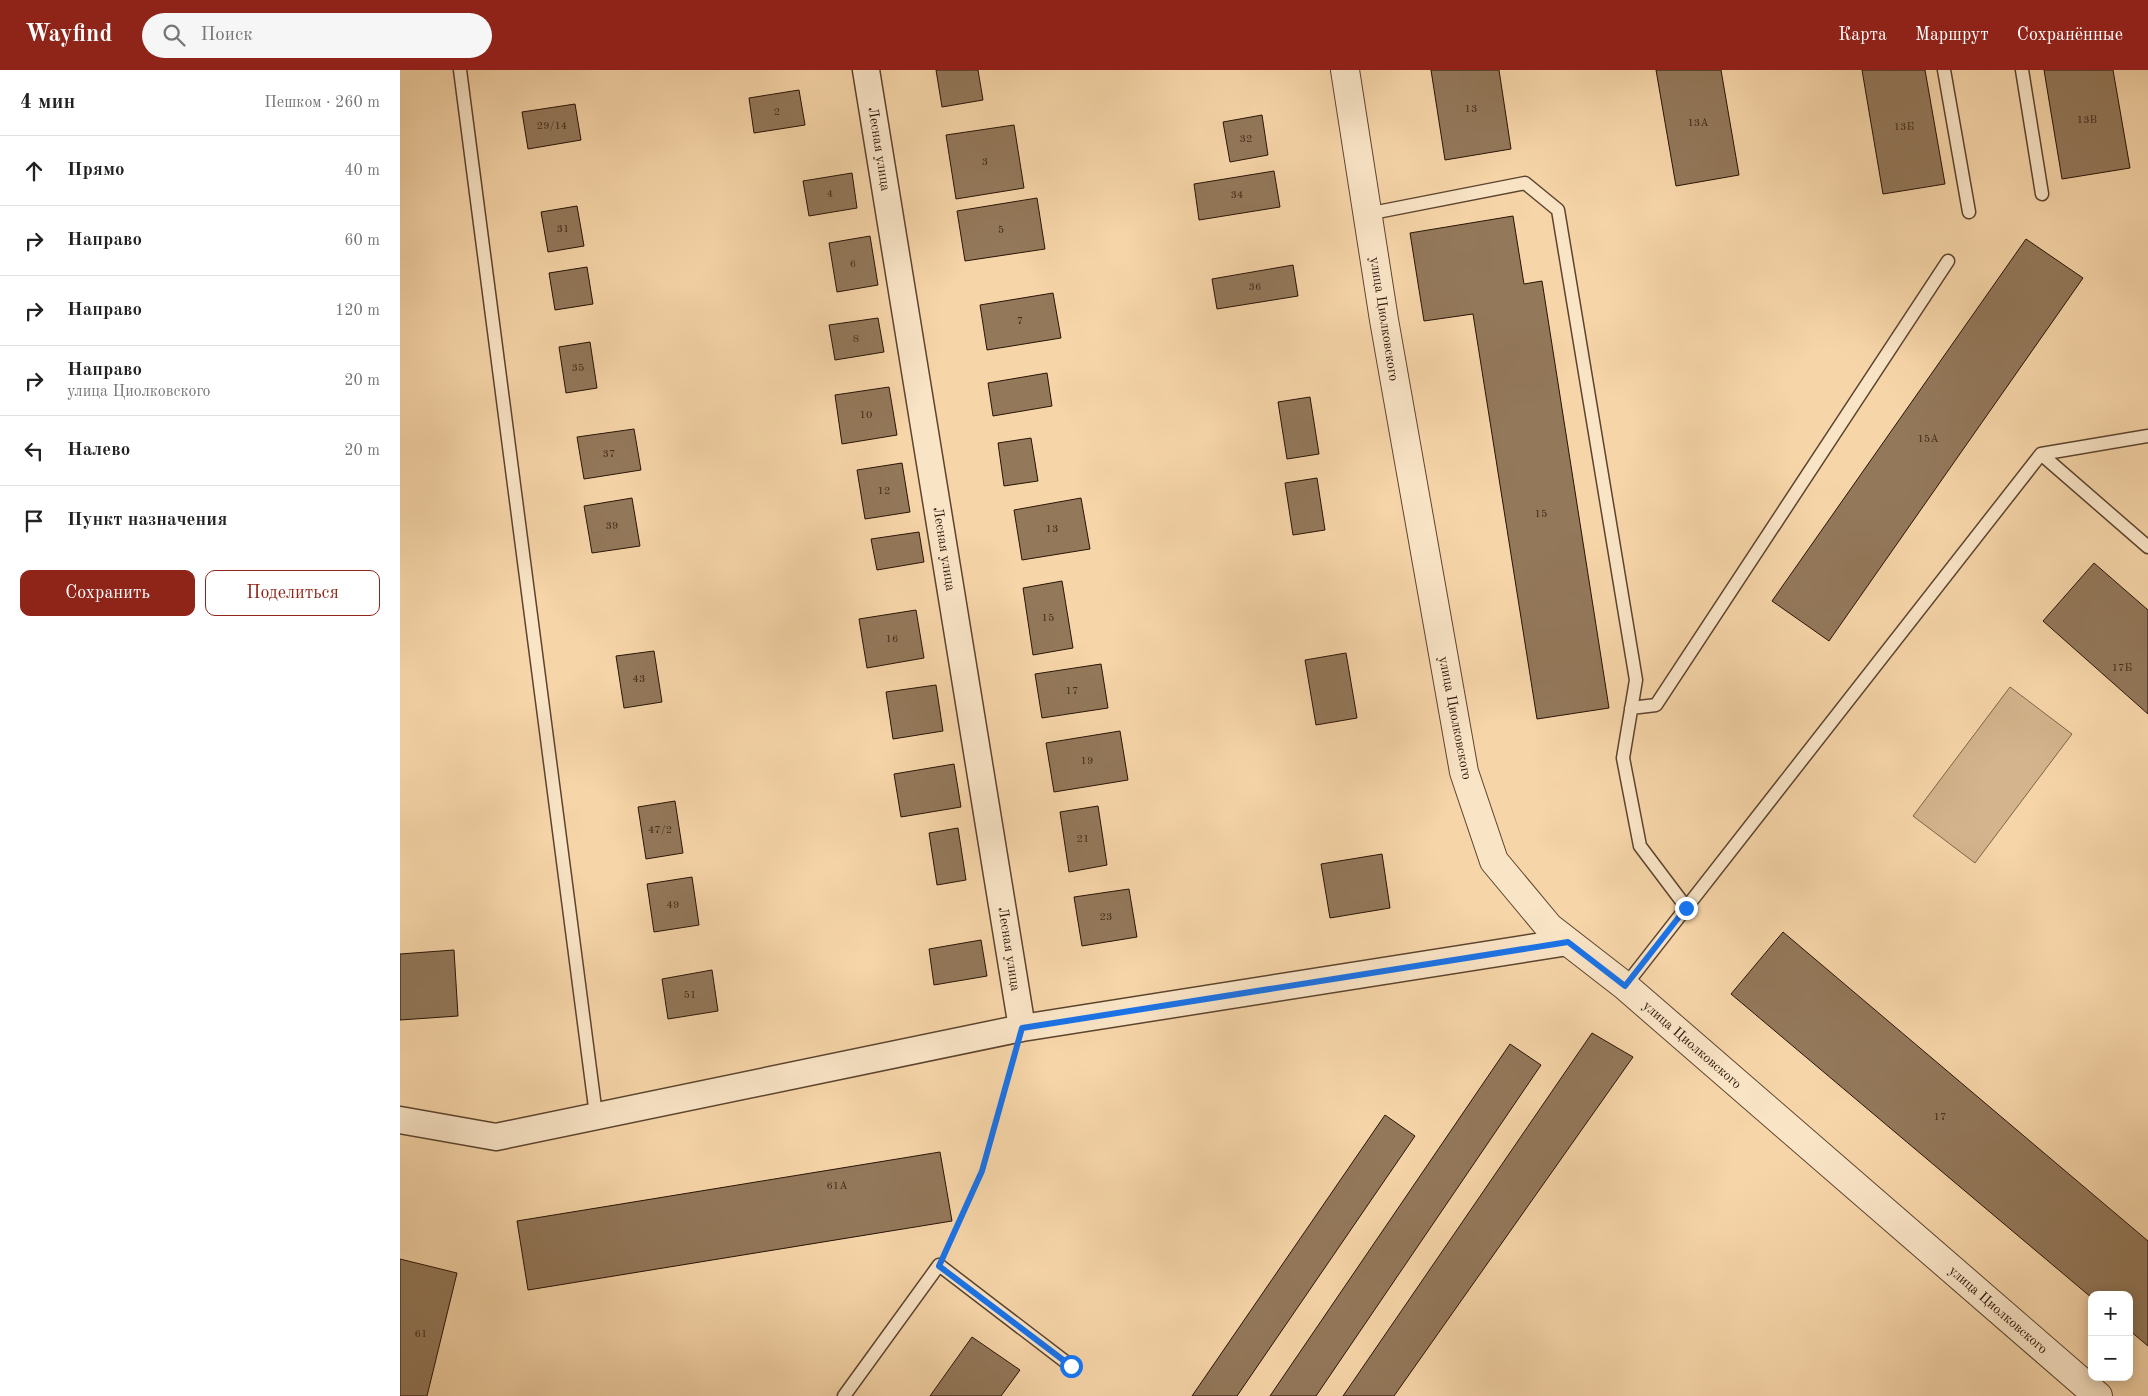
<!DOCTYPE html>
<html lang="ru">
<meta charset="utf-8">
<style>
:root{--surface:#fff;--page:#f6f6f6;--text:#222;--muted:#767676;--line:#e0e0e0;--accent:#8f2418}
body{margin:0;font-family:"Old Standard TT",serif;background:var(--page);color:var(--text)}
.controls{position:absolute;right:15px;bottom:15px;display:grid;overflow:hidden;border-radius:10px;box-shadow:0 2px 12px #0003}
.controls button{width:45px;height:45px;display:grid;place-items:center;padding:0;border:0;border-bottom:1px solid var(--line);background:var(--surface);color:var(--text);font:25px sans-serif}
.stop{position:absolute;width:15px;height:15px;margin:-11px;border:4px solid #1a73e8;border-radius:50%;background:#fff}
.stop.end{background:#1a73e8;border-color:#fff;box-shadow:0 1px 5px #0008}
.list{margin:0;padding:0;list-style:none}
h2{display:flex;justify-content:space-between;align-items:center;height:65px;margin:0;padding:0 20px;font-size:21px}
h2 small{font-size:16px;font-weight:400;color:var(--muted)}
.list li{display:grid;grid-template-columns:32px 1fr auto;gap:15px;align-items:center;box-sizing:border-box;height:70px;padding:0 20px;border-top:1px solid var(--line)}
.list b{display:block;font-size:19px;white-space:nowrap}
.list p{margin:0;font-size:16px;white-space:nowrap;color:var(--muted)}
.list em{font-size:16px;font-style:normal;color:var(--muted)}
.actions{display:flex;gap:10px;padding:15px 20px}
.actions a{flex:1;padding:11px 0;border:1px solid var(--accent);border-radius:10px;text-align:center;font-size:18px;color:var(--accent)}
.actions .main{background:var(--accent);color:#fff}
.icon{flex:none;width:28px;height:28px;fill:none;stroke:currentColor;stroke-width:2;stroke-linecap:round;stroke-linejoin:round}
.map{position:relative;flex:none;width:1748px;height:1326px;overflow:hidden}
header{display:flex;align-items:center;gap:30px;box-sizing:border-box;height:70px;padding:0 25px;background:var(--accent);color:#fff}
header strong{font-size:24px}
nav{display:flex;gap:28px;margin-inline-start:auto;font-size:18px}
.search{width:350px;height:45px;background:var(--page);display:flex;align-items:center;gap:12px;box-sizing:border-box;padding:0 18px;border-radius:28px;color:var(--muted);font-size:19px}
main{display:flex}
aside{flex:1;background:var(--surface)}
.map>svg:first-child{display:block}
.green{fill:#d3b48c;stroke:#7e6449}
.building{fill:#93785a;stroke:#281306}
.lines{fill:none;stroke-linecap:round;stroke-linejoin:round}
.service-casing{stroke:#5c442e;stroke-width:15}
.minor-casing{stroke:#5c442e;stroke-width:29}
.tertiary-casing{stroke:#5c442e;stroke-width:30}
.path{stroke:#281306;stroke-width:3;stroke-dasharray:4 2.5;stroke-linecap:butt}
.service{stroke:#f9e4c6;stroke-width:12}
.minor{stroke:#f9e4c6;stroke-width:26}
.tertiary{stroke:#f9e4c6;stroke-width:28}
.route{stroke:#1a73e8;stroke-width:6}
.labels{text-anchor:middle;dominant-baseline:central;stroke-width:4.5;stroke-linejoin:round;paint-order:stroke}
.number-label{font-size:11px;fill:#432c1b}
.street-label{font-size:14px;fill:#281306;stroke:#f9e4c6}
</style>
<header>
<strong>Wayfind</strong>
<div class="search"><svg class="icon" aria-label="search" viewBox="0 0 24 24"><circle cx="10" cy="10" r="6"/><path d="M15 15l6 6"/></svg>Поиск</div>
<nav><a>Карта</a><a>Маршрут</a><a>Сохранённые</a></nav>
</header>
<main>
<aside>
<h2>4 мин<small>Пешком · 260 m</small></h2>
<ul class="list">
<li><svg class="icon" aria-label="ahead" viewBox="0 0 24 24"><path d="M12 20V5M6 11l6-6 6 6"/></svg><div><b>Прямо</b></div><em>40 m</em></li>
<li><svg class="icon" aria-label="right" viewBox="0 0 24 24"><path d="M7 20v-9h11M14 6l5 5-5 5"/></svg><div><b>Направо</b></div><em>60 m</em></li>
<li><svg class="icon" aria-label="right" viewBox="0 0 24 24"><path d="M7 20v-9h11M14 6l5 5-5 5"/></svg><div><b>Направо</b></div><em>120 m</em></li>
<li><svg class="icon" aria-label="right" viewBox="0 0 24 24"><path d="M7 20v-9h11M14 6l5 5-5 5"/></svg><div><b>Направо</b><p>улица Циолковского</p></div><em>20 m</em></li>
<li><svg class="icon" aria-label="left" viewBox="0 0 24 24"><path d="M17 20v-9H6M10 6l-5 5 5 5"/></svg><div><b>Налево</b></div><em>20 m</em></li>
<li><svg class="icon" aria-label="arrive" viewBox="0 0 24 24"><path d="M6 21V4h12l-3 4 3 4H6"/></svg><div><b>Пункт назначения</b></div></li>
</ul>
<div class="actions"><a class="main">Сохранить</a><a>Поделиться</a></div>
</aside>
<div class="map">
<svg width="1748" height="1326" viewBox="0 0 1748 1326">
<rect width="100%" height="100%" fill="#f6d5a8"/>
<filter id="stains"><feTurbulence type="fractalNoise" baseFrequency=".004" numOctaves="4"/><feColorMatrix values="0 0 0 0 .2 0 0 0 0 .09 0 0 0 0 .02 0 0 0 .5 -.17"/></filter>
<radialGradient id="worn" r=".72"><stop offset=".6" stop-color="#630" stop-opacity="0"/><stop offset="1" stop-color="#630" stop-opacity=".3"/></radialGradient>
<!-- green -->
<path class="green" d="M1610,617L1672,664L1575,793L1513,746Z"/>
<!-- building -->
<path class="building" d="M536,0H578L583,30L542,37Z
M1031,0H1099L1111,79L1045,90Z
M1256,0H1321L1339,105L1276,116Z
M1462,0H1525L1545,114L1483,124Z
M1644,0H1713L1730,98L1662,109Z
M399,20L405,55L354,63L349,28Z
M175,34L181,70L128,79L122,42Z
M862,45L868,85L830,92L823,52Z
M614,55L624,118L556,129L546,65Z
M874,101L880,137L799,150L794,114Z
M452,103L457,138L409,146L403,111Z
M637,128L645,179L565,191L557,141Z
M177,136L184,176L148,182L141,142Z
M1113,146L1124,214L1142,211L1209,638L1137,649L1073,244L1024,251L1010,163Z
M470,166L478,215L437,222L429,173Z
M1626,169L1683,208L1429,571L1372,531Z
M893,195L898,226L817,239L812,209Z
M187,197L193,234L155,240L149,203Z
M653,223L661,268L587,280L580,235Z
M478,248L484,282L435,290L429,255Z
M190,272L197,318L166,323L159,277Z
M647,303L652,336L593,346L588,313Z
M489,317L497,365L442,374L435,325Z
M910,327L919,384L887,389L878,332Z
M234,359L241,400L184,409L177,367Z
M631,368L638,411L604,416L598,373Z
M502,393L510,442L465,449L457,400Z
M917,408L925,460L893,465L885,413Z
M232,428L240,476L192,483L184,436Z
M681,428L690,479L622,490L614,440Z
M519,462L524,492L477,500L471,469Z
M1694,493L1748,540V644L1643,551Z
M662,511L673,578L633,585L623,518Z
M516,540L524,588L467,598L459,549Z
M254,581L262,632L224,638L216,586Z
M946,583L957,648L916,655L905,590Z
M701,594L708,638L642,648L635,604Z
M536,615L543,661L493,669L486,622Z
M720,661L728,710L654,722L646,673Z
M554,694L561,737L501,747L494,704Z
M275,731L283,783L246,789L238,737Z
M698,736L707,795L669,802L660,742Z
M558,758L566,810L537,815L529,763Z
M982,784L990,838L930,848L921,794Z
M292,807L299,855L254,862L247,814Z
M729,819L737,867L682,876L674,827Z
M1383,862L1748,1171V1276L1729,1260V1225H1692V1228L1331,924Z
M581,870L587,906L534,915L529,879Z
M54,880L58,946L0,950V884Z
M312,900L318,941L268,949L262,909Z
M1192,963L1233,987L994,1326H943Z
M1110,974L1141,995L916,1326H870Z
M985,1045L1015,1066L837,1326H792Z
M540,1082L552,1151L128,1220L117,1151Z
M0,1189L57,1203L27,1326H0Z
M572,1267L620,1300L601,1326H530Z"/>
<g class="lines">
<!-- service casing -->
<g class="service-casing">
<path id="service" d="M60,0L196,1045
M1544,0L1569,142
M1622,0L1642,124
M967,144L1125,113L1158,140L1236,610L1223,688L1240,776L1286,837
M1641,384L1748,366
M1231,638L1256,635L1548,191
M1225,916L1641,384L1748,477
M444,1326L539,1195L671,1296"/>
</g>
<!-- minor casing -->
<g class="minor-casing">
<path id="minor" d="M466,0L622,958
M0,1050L96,1067L622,958L1168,872"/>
</g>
<!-- tertiary casing -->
<g class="tertiary-casing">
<path id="tertiary" d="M945,0L984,250L1064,702L1094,791L1149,857L1225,916L1698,1326"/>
</g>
<!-- path -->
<path class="path" d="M548,1177L582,1101L614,987"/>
<!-- service -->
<use href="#service" class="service"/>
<!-- minor -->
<use href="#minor" class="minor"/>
<!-- tertiary -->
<use href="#tertiary" class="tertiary"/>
</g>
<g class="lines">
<!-- route -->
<path class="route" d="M671,1296L539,1196L582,1101L622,958L1168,872L1225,916L1286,838"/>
</g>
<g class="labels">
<!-- number labels -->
<g class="number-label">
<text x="1071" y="39">13</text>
<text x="377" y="42">2</text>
<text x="1687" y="50">13В</text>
<text x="1298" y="53">13А</text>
<text x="152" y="56">29/14</text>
<text x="1504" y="57">13Б</text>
<text x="846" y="69">32</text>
<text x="585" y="92">3</text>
<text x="430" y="124">4</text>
<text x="837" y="125">34</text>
<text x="163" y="159">31</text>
<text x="601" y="160">5</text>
<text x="453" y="194">6</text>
<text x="855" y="217">36</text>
<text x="620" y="251">7</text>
<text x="456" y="269">8</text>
<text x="178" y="298">35</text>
<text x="466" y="345">10</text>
<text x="1528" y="369">15А</text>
<text x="209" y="384">37</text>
<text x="484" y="421">12</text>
<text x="1141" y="444">15</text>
<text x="212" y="456">39</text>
<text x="652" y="459">13</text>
<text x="648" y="548">15</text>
<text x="492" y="569">16</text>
<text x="1722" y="598">17Б</text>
<text x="239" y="609">43</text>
<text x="672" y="621">17</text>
<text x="687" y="691">19</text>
<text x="260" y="760">47/2</text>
<text x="683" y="769">21</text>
<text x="273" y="835">49</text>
<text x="706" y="847">23</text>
<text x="290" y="925">51</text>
<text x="1540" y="1047">17</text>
<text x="437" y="1116">61А</text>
<text x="21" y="1264">61</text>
</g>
<!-- street labels -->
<g class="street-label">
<text transform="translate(479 79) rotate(81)">Лесная улица</text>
<text transform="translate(984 249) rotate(81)">улица Циолковского</text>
<text transform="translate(544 479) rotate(81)">Лесная улица</text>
<text transform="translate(1055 648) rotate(79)">улица Циолковского</text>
<text transform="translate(609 879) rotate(81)">Лесная улица</text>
<text transform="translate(1292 975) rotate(41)">улица Циолковского</text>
<text transform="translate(1598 1240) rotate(41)">улица Циолковского</text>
</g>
</g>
<rect width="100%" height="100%" filter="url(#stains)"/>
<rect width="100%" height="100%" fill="url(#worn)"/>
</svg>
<div class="controls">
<button>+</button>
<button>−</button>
</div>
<div class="stop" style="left:671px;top:1296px"></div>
<div class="stop end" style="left:1286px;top:838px"></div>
</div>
</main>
